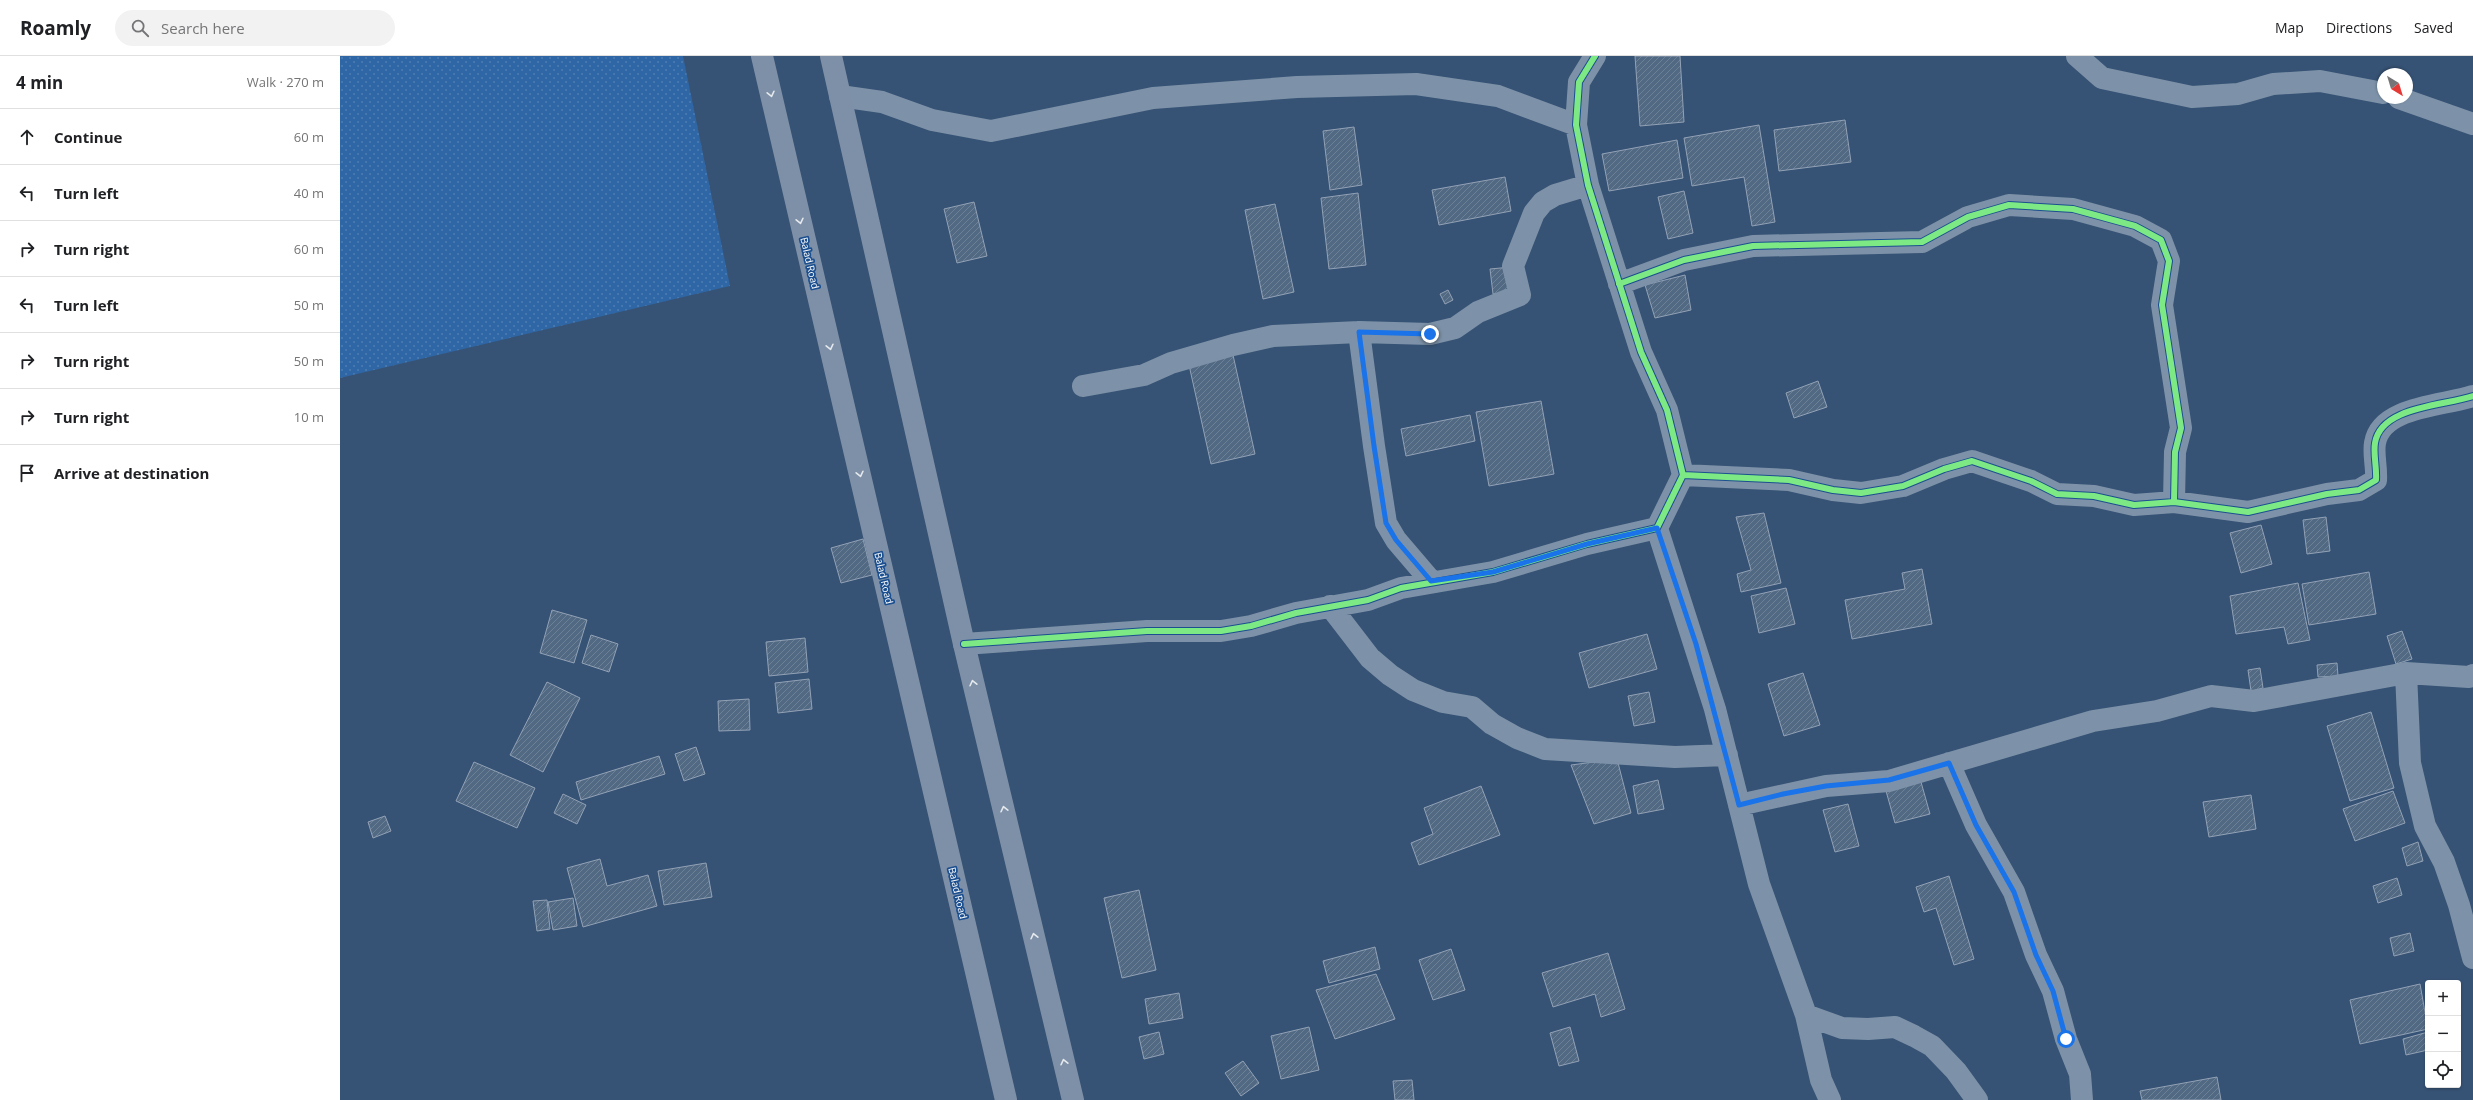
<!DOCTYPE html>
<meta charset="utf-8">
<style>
:root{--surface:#fff;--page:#f2f2f2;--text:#202124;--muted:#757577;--line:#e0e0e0}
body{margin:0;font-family:"Open Sans",sans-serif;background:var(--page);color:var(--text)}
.controls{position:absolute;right:12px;bottom:12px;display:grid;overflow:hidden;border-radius:4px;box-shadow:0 1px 3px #0004}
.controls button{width:36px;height:36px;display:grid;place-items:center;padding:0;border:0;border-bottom:1px solid var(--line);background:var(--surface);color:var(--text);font:20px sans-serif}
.compass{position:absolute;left:2037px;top:12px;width:36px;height:36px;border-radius:50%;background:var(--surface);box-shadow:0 1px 3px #0004;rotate:142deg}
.stop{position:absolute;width:12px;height:12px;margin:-9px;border:3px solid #1a73e8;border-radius:50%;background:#fff}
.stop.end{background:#1a73e8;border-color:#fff;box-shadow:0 1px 4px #0008}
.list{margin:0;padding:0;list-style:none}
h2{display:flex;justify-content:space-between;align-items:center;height:52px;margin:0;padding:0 16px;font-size:17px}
h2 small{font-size:13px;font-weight:400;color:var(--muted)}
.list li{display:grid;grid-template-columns:26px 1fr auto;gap:12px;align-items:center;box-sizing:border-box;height:56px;padding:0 16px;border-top:1px solid var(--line)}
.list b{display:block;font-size:15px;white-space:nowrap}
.list em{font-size:13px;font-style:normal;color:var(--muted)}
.icon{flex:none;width:22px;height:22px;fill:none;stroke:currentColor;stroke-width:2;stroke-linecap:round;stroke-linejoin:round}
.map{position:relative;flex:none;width:2133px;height:1044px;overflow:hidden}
header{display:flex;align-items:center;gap:24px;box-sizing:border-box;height:56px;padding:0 20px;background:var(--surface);border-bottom:1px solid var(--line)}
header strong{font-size:19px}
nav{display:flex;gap:22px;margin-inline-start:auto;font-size:14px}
.search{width:280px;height:36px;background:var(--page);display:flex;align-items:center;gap:10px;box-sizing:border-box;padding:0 14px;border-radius:22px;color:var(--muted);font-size:15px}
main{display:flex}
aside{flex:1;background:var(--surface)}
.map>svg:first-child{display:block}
.grass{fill:url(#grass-dots)}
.building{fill:url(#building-hatch);stroke:#92a2b6}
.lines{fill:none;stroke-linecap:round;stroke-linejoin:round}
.minor{stroke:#7d92a8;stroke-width:22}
.trunk{stroke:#7e90a7;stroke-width:22}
.cycleway-casing{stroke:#1b4f8f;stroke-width:8}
.cycleway{stroke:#7ce984;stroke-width:6}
.oneway{stroke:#e5e9ed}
.route{stroke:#1a73e8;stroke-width:5}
.labels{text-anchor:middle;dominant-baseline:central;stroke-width:3.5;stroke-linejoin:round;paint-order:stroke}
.street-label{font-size:10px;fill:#fff;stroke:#1b4f8f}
</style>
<header>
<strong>Roamly</strong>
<div class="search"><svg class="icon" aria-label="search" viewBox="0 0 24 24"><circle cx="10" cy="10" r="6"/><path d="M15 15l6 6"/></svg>Search here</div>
<nav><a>Map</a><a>Directions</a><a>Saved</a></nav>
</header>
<main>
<aside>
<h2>4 min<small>Walk · 270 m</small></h2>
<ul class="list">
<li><svg class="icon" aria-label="ahead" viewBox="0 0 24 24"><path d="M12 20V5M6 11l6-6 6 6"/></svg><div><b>Continue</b></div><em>60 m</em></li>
<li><svg class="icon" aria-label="left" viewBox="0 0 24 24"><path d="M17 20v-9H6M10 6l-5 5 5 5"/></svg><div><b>Turn left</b></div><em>40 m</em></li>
<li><svg class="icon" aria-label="right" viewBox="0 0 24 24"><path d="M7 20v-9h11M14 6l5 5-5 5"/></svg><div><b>Turn right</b></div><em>60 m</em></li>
<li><svg class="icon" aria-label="left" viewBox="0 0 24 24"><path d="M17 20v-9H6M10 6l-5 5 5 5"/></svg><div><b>Turn left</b></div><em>50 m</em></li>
<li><svg class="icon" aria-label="right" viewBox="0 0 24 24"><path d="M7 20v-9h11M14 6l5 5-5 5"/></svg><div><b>Turn right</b></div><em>50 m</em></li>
<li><svg class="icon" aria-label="right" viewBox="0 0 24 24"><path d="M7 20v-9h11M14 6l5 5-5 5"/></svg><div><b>Turn right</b></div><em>10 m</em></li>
<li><svg class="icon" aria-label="arrive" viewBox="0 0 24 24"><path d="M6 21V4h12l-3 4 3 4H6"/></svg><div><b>Arrive at destination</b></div></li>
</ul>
</aside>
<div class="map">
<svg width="2133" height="1044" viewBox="0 0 2133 1044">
<defs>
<pattern id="grass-dots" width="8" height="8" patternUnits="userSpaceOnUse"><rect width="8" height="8" fill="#2f66a5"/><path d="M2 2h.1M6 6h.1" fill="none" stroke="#4e7db2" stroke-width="1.8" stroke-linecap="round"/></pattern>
<pattern id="building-hatch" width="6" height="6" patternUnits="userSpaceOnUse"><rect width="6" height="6" fill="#526984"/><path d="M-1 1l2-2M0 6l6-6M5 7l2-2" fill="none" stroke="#6c8096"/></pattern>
</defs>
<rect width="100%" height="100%" fill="#365274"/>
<!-- grass -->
<path class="grass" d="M0,0H343L390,230L0,322Z"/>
<!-- building -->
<path class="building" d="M1295,0H1340L1344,66L1300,70Z
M1505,64L1511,106L1439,115L1434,74Z
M1419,69L1435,166L1412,170L1404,121L1352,130L1344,82Z
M1014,71L1022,129L990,134L983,75Z
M1337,84L1343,122L1269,135L1262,98Z
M1165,121L1171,155L1099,169L1092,134Z
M1344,135L1353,177L1328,183L1318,141Z
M1018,137L1026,209L989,213L981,142Z
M634,146L647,200L617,207L604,153Z
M935,148L954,236L923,243L905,154Z
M1171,211L1174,236L1153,238L1150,213Z
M1345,219L1351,254L1315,262L1305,229Z
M1108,234L1113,244L1105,248L1100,238Z
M893,299L915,398L871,408L849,309Z
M1478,325L1487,351L1454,362L1446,337Z
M1201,345L1214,418L1149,430L1136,356Z
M1130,359L1135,385L1066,400L1061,373Z
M1424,457L1441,527L1401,536L1397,518L1411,514L1396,461Z
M1986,461L1990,495L1967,498L1963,464Z
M1921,469L1932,508L1901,517L1890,477Z
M523,483L532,519L501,527L491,492Z
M1582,513L1592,568L1512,583L1505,544L1565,533L1562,517Z
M2029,516L2036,558L1969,569L1962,528Z
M1958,527L1970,584L1948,588L1944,571L1896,578L1890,540Z
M1446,532L1455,568L1419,577L1411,540Z
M212,554L247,564L234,607L200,597Z
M2062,575L2072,603L2056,608L2047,580Z
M1307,578L1317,613L1249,632L1239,597Z
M251,579L278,588L269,616L242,607Z
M465,582L468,616L429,620L426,586Z
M1997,607L1998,620L1978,621L1977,609Z
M1920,612L1923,632L1911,635L1908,614Z
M1463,617L1480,669L1444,680L1428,628Z
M469,623L472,653L438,657L435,627Z
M207,626L240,642L203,716L170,699Z
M1309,636L1315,666L1294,670L1288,640Z
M409,643L410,674L379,675L378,645Z
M2031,656L2054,732L2010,745L1987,670Z
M356,691L365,718L344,725L335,698Z
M319,700L325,718L241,744L236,726Z
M1277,703L1291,757L1254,768L1231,709Z
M134,706L195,732L177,772L116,745Z
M1318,724L1324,753L1298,758L1293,730Z
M1581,726L1590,758L1555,767L1546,735Z
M1141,730L1160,779L1079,809L1071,787L1093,778L1084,752Z
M2053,735L2065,767L2015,785L2003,753Z
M223,738L246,749L237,768L214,757Z
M1911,739L1916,773L1869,781L1863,746Z
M1508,748L1519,790L1495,796L1483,754Z
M45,760L51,775L33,782L28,766Z
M2078,786L2083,805L2067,810L2062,792Z
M260,803L267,830L308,819L317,850L243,871L227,812Z
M366,807L372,841L324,849L318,815Z
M1609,820L1634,903L1614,909L1596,852L1584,856L1576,831Z
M2057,822L2062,839L2038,847L2033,830Z
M799,834L816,914L782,922L764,842Z
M233,842L237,870L213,874L208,846Z
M207,844L210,873L197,875L193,845Z
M2070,877L2074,895L2054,900L2050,882Z
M1035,891L1040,913L989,927L983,905Z
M1111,893L1125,934L1093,944L1079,904Z
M1268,897L1285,953L1261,961L1255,938L1213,951L1202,917Z
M1036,918L1055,963L995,983L976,934Z
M2080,928L2088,973L2020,988L2010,944Z
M839,937L843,962L809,968L805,943Z
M969,971L979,1014L941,1023L931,980Z
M1230,971L1239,1005L1219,1010L1210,977Z
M819,976L824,998L804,1003L799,981Z
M2088,976V994L2066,999L2063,983Z
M903,1005L919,1027L901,1040L885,1017Z
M1877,1021L1881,1044H1802L1800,1035Z
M1072,1024L1074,1044H1055L1053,1025Z"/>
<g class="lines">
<!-- minor -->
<path class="minor" d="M1737,0L1762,22L1852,41L1898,38L1933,28L1980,25L2043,37
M500,40L542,46L592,64L651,75L813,42L957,31L1076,28L1158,40L1236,69
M2059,42L2133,68
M1279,228L1344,204L1413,190L1582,186L1628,161L1669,149L1733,153L1795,170L1821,184L1829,205L1822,249L1841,372L1835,396L1834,446
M1019,276L1034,390L1046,467L1056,484L1091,525
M743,330L804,319L831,307L893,289L933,280L1019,276L1090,278L1115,272L1138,256L1180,239L1173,210L1194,157L1203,146L1215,139L1248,129
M1343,419L1449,424L1493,434L1521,437L1563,430L1604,413L1632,405L1691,425L1717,438L1754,440L1794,449L1834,446L1908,456L1987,438L2019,434L2036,424C2037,412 2033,398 2035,387C2041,350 2104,350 2133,340
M1317,472L1375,653L1419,828L1466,959L1481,1024L1490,1044
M990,550L1030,602L1050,619L1073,634L1103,646L1132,651L1152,668L1177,682L1205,693L1335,701L1387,699
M624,588L807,575H881L911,570L956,557L1028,544L1061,532L1153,516L1247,488L1317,472L1343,419L1327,354L1301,296L1248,129L1236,69L1239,26L1255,0
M2066,617L2070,707L2085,770L2104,806L2119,849L2133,902
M1609,707L1636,769L1674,836L1696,899L1713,935L1726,983L1740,1018L1742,1044
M1399,749L1486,730L1549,725L1753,665L1817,655L1871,640L1914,645L2066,617L2129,621L2133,619
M1466,959L1502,972L1528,973L1555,971L1574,980L1592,990L1616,1015L1637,1044"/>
<!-- trunk -->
<path class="trunk" d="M422,0L666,1044
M491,0L624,588L733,1044"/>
<!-- cycleway casing -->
<g class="cycleway-casing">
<path id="cycleway" d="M1279,228L1344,204L1413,190L1582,186L1628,161L1669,149L1733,153L1795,170L1821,184L1829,205L1822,249L1841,372L1835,396L1834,446
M1343,419L1449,424L1493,434L1521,437L1563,430L1604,413L1632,405L1691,425L1717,438L1754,440L1794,449L1834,446L1908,456L1987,438L2019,434L2036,424C2037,412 2033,398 2035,387C2041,350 2104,350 2133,340
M624,588L807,575H881L911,570L956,557L1028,544L1061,532L1153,516L1247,488L1317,472L1343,419L1327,354L1301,296L1248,129L1236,69L1239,26L1255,0"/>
</g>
<!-- cycleway -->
<use href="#cycleway" class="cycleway"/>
</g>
<!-- one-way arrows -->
<defs><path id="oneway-chevron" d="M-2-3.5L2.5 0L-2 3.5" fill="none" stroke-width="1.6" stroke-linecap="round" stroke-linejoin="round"/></defs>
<g class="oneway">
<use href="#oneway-chevron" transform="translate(431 38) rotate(77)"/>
<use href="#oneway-chevron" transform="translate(460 165) rotate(77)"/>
<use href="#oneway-chevron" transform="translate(490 291) rotate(77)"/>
<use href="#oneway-chevron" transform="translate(520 418) rotate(77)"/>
<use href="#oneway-chevron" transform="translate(633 627) rotate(-103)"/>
<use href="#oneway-chevron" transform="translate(664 753) rotate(-103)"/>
<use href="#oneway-chevron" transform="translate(694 880) rotate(-103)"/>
<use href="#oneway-chevron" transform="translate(724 1006) rotate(-103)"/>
</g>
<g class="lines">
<!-- route -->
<path class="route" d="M1090,278L1019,276L1034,390L1046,467L1056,484L1091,525L1153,516L1247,488L1317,472L1356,588L1399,749L1443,738L1486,730L1549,724L1609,707L1636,769L1674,836L1696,899L1713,935L1726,983"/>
</g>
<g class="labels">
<!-- street labels -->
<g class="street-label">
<text transform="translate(470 207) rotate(77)">Balad Road</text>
<text transform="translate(544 522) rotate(77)">Balad Road</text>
<text transform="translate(618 837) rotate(77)">Balad Road</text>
</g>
</g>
</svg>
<div class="controls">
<button>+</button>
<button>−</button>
<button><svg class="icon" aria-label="locate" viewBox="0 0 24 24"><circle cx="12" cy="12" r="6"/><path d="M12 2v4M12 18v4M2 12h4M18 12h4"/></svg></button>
</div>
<svg class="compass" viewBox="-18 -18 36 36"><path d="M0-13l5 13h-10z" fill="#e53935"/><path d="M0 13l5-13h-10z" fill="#757577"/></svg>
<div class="stop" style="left:1726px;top:983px"></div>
<div class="stop end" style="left:1090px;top:278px"></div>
</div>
</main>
